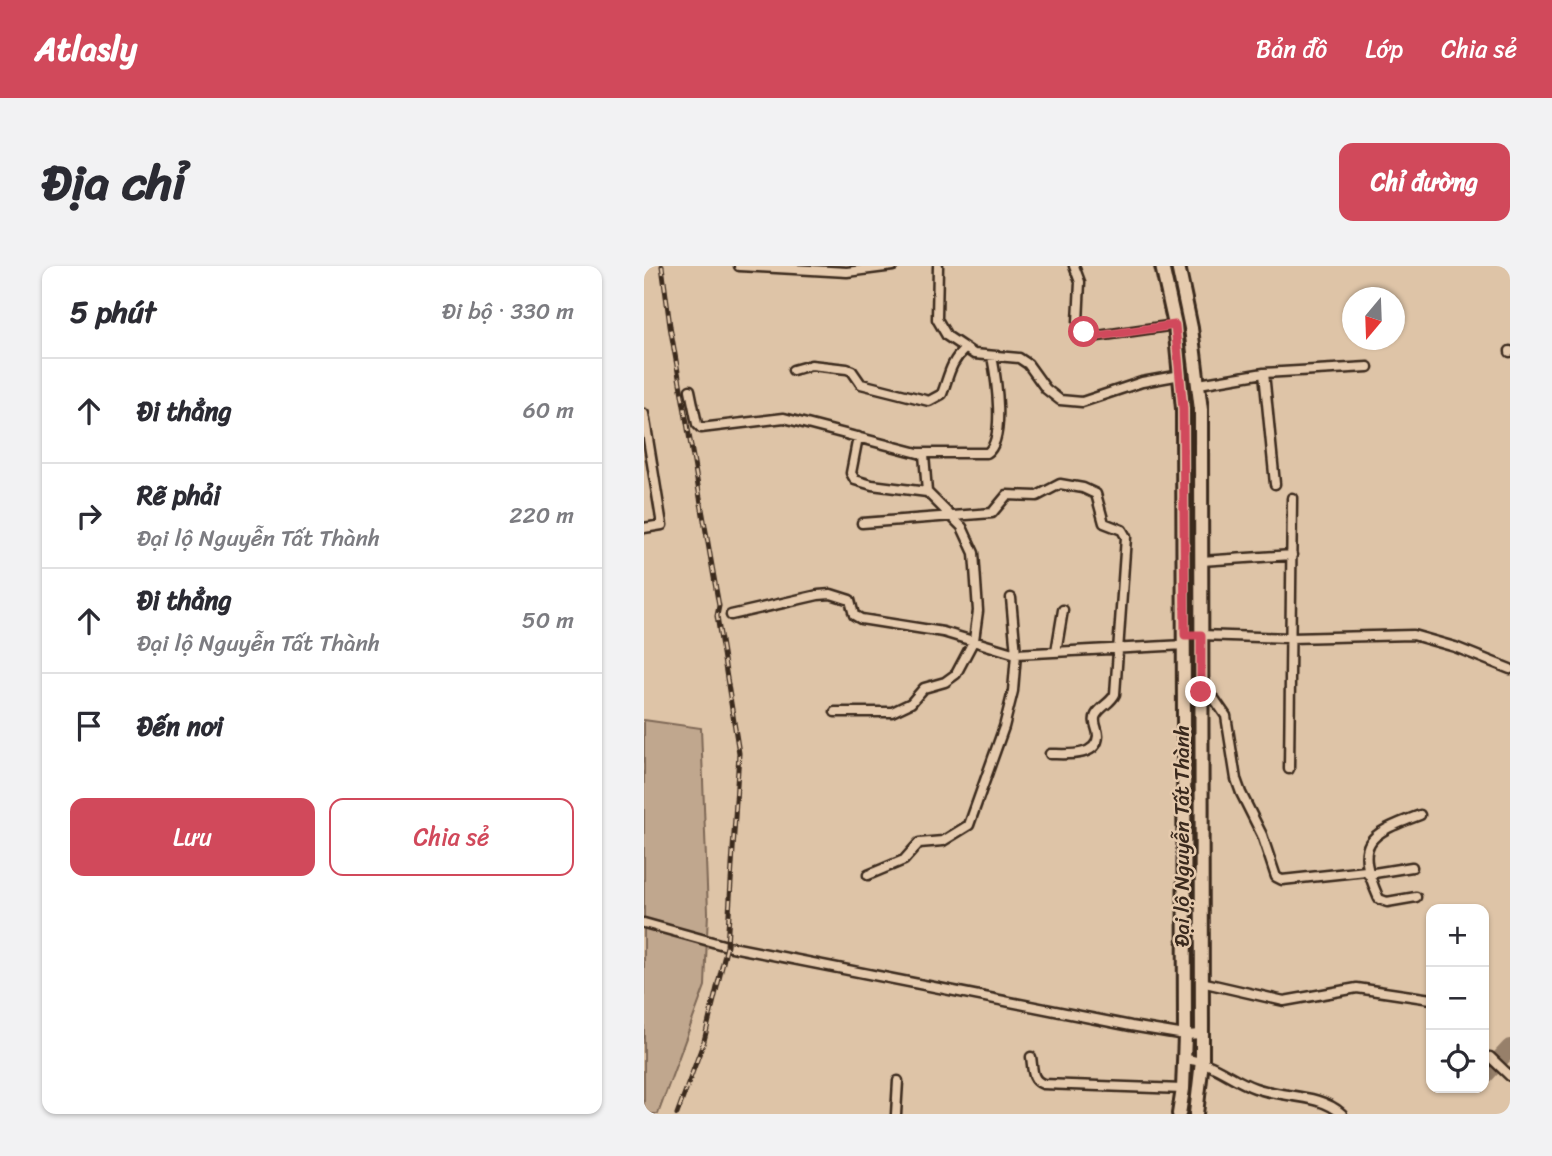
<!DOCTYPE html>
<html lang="vi">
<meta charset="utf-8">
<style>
:root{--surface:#fff;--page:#f2f2f3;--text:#2b2b33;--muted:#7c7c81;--line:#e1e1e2;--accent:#d1495b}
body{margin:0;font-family:Sriracha,sans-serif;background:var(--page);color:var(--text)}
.controls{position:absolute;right:21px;bottom:21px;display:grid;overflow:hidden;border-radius:14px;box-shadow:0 2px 5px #0004}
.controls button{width:63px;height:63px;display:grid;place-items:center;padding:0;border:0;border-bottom:2px solid var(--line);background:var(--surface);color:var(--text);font:35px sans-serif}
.compass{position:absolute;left:698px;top:21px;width:63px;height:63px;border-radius:50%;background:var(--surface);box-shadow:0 2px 5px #0004;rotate:199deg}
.stop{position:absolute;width:21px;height:21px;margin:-16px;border:5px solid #d1495b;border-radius:50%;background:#fff}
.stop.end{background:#d1495b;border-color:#fff;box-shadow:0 2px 7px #0008}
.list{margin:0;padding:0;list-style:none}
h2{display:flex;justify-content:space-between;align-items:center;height:91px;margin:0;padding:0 28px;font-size:30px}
h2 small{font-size:23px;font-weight:400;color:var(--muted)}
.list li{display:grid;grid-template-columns:46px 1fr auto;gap:21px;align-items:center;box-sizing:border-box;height:105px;padding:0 28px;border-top:2px solid var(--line)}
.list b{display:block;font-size:26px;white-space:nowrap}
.list p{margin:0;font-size:23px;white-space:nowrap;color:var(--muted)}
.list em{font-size:23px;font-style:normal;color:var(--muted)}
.actions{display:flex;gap:14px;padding:21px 28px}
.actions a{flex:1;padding:16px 0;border:2px solid var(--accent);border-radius:14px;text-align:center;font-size:24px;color:var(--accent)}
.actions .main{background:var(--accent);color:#fff}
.icon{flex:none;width:38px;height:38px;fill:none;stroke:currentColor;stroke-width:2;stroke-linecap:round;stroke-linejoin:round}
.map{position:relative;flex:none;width:866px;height:848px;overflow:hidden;border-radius:14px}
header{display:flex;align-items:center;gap:42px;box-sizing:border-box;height:98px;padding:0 35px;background:var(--accent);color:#fff}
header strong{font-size:33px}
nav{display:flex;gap:38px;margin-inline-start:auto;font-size:24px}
.intro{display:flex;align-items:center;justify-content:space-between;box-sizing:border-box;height:168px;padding:0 42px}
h1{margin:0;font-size:49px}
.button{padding:18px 32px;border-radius:14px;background:var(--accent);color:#fff;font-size:24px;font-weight:700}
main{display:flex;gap:42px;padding:0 42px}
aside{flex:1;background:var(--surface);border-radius:14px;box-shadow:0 2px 5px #0004}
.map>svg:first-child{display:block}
.green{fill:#c0a78e;stroke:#7e6856;stroke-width:2}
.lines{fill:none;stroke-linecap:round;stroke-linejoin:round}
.river{stroke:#97806b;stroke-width:18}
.minor-casing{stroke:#3b2a1e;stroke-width:13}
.primary-casing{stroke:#3b2a1e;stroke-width:18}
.minor{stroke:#e5caad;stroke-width:8}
.primary{stroke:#e5caad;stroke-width:12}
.rail-casing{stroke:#3b2a1e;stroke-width:5}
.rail{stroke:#e5caad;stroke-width:2.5;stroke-dasharray:8;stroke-linecap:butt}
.route{stroke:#d1495b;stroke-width:9}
.labels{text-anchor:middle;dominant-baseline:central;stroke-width:5;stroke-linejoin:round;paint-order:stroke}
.street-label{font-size:21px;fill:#3b2a1e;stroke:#e5caad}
</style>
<header>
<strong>Atlasly</strong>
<nav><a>Bản đồ</a><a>Lớp</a><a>Chia sẻ</a></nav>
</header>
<div class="intro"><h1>Địa chỉ</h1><a class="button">Chỉ đường</a></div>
<main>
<aside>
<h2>5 phút<small>Đi bộ · 330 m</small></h2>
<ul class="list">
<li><svg class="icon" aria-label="ahead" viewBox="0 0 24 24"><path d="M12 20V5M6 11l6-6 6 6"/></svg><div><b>Đi thẳng</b></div><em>60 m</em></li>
<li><svg class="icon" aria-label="right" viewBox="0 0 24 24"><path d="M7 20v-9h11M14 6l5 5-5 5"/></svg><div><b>Rẽ phải</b><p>Đại lộ Nguyễn Tất Thành</p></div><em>220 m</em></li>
<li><svg class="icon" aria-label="ahead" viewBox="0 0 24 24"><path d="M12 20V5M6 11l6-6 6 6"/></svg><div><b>Đi thẳng</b><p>Đại lộ Nguyễn Tất Thành</p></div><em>50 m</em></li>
<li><svg class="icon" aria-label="arrive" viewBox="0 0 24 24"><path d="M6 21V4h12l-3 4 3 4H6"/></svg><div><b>Đến nơi</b></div></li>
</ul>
<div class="actions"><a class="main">Lưu</a><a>Chia sẻ</a></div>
</aside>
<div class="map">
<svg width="866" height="848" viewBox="0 0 866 848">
<rect width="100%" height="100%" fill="#dec4a7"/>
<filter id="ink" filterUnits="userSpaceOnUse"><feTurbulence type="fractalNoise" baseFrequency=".0143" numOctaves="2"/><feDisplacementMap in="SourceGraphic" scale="14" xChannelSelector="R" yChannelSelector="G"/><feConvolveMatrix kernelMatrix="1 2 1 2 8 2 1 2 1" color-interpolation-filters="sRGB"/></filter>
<g filter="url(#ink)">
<!-- green -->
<path class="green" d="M0,454L57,462L64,646L61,720L14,848H0Z"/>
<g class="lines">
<!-- river -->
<path class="river" d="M840,810L866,782"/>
<!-- minor casing -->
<g class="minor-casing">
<path id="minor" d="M95,0L203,6L249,0
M294,0L293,53L303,70L330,88L375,92L384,98L402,123L416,134L438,136L498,116L537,109
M430,0L436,16L434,56L440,66L454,70L531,59
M866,85V86
M149,104L167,99L203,103L208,105L217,118L285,135L298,128C305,110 306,96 321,83
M620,107L631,218
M555,118L620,107L724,101
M46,124L53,158L57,162L140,152L274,187H343C362,174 352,111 348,90
M0,148L18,259L0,262
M214,171L207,207L211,214L228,219L283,226
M218,257L348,247L363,229L393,230L416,218L439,222L452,228L460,257L478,264L482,271L471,428C467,437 457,440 452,449C448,456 454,462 454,470C453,492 420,488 406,488
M557,295L648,289
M87,349L174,329L187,328L206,334L210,349L217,353L299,366L372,388L541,379
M557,369L646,372L769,369L811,381L866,403
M412,386L419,344
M557,426L571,434L582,450L592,513L597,527L618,569L632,611L638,614L722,605
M191,446H248L267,437L280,422L301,416L312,408L330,374L334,345L330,287L318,261L283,226L280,188
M645,503L648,232
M724,608L768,601
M224,609L260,594L275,577L299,575L325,559L360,461L369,425L372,388L367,332
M772,631L743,636L735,633C710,576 722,569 776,549
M0,657L83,680L487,760L541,769L558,768
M557,716L640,735L713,722L787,733
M387,791C389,802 387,814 399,818L539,823
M846,791L866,810
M541,793C571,796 585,813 611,822C639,832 675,827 698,848
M252,848L254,815"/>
</g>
<!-- primary casing -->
<g class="primary-casing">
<path id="primary" d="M518,0L531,59L539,143L541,769L539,823L535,848
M534,0L547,62L557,144L558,795L552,848"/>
</g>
<!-- minor -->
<use href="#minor" class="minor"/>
<!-- primary -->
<use href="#primary" class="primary"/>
<!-- rail casing -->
<g class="rail-casing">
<path id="rail" d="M18,0L26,60L75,340L73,350L95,487L83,680L60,775L33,848"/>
</g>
<!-- rail -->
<use href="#rail" class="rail"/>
</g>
</g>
<g class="lines" filter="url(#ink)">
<!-- route -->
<path class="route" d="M440,66L454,70L531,59L539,143L541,369H557V426"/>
</g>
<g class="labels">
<!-- street labels -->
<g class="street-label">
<text transform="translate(538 570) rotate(-90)">Đại lộ Nguyễn Tất Thành</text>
</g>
</g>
</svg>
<div class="controls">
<button>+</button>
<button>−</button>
<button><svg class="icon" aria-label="locate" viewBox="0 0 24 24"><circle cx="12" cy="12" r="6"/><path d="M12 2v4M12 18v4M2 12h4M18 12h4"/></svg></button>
</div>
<svg class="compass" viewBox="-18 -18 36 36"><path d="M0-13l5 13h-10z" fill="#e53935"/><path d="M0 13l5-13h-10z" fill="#7c7c81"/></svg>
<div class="stop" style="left:440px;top:66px"></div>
<div class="stop end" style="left:557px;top:426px"></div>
</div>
</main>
